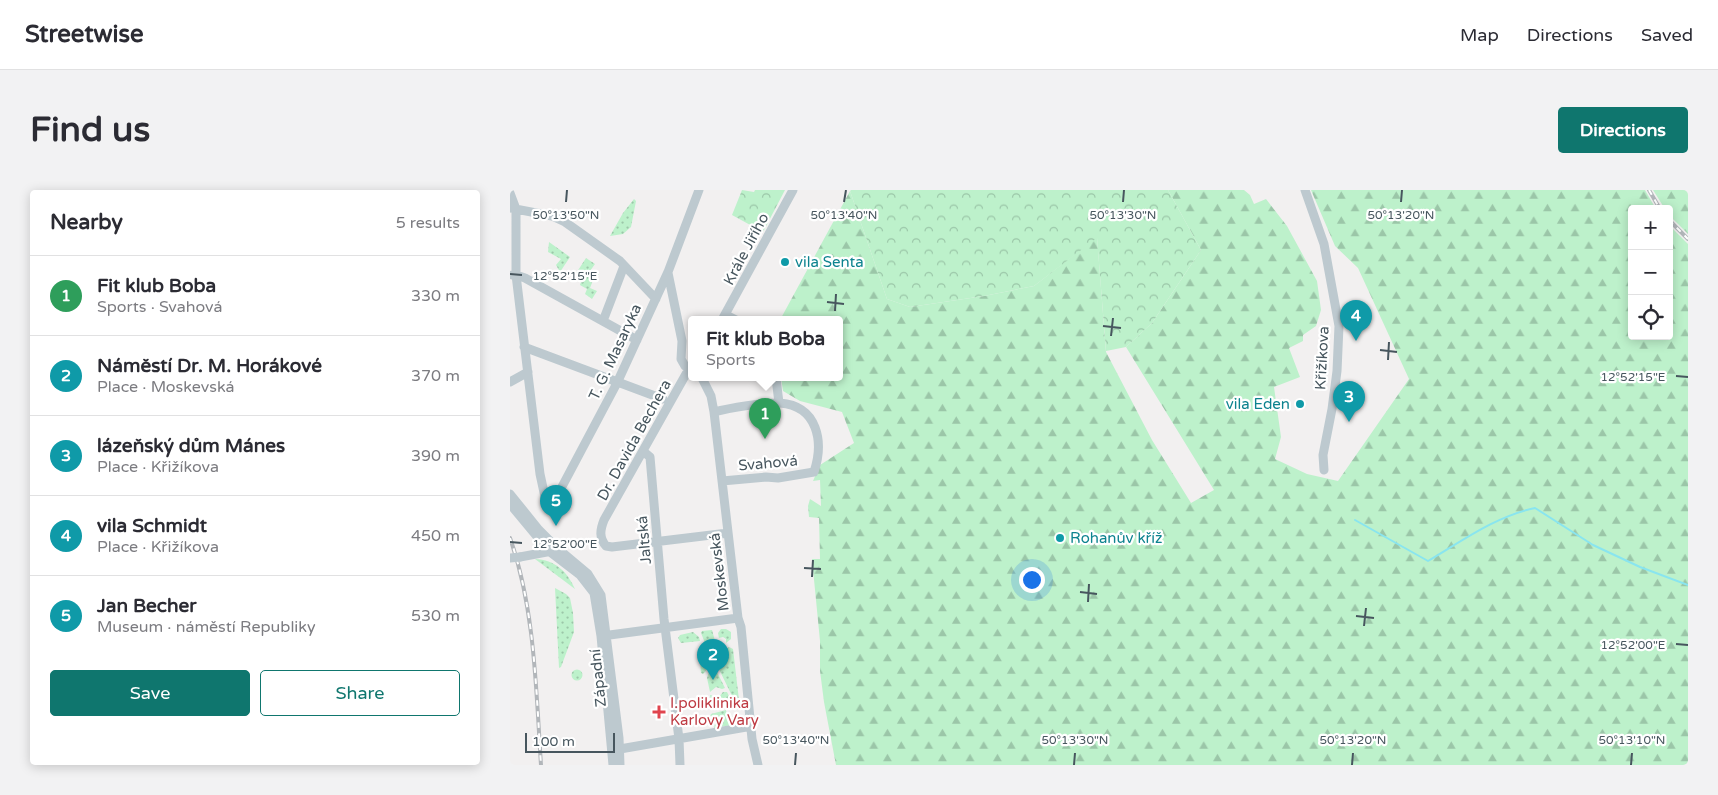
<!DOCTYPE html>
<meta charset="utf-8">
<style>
:root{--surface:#fff;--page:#f2f2f3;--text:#2b2b33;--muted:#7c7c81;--line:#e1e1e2;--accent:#0f766e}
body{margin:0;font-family:"Varela Round",sans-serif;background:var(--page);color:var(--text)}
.controls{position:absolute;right:15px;top:15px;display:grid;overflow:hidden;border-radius:5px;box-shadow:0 2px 12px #0003}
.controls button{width:45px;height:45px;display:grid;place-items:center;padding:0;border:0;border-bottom:1px solid var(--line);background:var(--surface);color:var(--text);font:25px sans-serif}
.scale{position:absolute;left:15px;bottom:12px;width:90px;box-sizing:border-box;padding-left:5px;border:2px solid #47565e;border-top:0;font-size:14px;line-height:18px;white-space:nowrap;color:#47565e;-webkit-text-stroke:4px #fff;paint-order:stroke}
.you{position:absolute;left:521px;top:389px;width:18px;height:18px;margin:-12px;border:4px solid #fff;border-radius:50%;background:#1a73e8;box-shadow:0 0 0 8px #1a73e833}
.badge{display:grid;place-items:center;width:32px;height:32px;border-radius:50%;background:var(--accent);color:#fff;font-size:16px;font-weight:700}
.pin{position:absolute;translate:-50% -41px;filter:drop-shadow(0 1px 2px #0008)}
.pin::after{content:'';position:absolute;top:26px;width:18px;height:15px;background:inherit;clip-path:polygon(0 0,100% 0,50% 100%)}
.popup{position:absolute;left:178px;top:126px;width:155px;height:65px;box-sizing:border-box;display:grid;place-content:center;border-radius:5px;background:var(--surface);filter:drop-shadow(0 1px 4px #0005);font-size:16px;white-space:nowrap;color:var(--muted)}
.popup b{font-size:19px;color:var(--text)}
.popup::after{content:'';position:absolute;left:50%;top:100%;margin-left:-10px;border:10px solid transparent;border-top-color:var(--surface)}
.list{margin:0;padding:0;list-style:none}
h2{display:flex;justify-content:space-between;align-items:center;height:65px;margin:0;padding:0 20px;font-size:21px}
h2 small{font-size:16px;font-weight:400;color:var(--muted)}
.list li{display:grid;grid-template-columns:32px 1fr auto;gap:15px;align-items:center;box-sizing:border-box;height:80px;padding:0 20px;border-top:1px solid var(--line)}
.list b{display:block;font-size:19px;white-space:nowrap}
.list p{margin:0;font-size:16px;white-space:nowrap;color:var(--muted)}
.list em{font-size:16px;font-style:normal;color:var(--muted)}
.actions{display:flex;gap:10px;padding:15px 20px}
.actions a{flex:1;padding:11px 0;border:1px solid var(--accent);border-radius:5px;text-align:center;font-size:18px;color:var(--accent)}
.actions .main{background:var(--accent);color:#fff}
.icon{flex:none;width:28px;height:28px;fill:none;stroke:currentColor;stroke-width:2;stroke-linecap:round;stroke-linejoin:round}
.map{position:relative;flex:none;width:1178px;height:575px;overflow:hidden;border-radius:5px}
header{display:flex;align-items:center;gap:30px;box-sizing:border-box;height:70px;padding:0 25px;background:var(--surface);border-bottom:1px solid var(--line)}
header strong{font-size:24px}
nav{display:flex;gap:28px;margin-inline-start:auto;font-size:18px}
.intro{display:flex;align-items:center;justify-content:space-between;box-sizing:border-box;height:120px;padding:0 30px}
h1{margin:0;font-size:35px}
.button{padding:12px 22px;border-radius:5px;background:var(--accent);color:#fff;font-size:18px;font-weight:700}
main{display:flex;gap:30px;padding:0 30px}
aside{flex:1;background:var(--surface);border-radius:5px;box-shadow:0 2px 12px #0003}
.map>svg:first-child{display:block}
.grass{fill:url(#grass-dots)}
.forest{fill:url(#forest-firs)}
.park{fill:url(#park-crowns)}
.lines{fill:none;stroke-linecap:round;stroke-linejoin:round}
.stream{stroke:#89e5ef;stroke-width:2}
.minor{stroke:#bdc9cf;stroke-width:9}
.rail-casing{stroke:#b2b6ba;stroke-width:4}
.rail{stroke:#fff;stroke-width:2;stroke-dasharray:5.5;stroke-linecap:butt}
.minor-bridge{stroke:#bdc9cf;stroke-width:9}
.ticks{fill:none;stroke:#47565e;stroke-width:2}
.culture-dot{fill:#0f9aa8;stroke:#fff;stroke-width:2}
.health-dot{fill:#e0444e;stroke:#fff;stroke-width:2}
.labels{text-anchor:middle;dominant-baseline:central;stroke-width:4.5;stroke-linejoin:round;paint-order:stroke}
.street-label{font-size:15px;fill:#47565e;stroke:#fff}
.culture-label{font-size:15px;fill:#0d838f;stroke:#fff;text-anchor:start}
.health-label{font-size:15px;fill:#be3a42;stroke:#fff;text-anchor:start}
.ticks-label{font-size:12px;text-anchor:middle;fill:#47565e;stroke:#fff;stroke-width:4.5;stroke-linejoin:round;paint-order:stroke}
</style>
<header>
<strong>Streetwise</strong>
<nav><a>Map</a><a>Directions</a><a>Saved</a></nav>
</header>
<div class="intro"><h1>Find us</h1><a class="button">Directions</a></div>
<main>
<aside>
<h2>Nearby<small>5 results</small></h2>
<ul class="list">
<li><span class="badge" style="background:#2e9e5b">1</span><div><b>Fit klub Boba</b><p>Sports · Svahová</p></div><em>330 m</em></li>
<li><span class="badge" style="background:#0f9aa8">2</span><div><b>Náměstí Dr. M. Horákové</b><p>Place · Moskevská</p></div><em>370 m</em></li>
<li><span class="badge" style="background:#0f9aa8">3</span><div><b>lázeňský dům Mánes</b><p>Place · Křižíkova</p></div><em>390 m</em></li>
<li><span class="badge" style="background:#0f9aa8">4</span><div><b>vila Schmidt</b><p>Place · Křižíkova</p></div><em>450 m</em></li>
<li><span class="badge" style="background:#0f9aa8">5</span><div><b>Jan Becher</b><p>Museum · náměstí Republiky</p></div><em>530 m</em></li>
</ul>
<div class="actions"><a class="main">Save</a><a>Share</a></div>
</aside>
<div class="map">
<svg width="1178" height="575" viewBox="0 0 1178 575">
<defs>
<pattern id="grass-dots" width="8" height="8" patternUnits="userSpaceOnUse" patternTransform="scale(1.25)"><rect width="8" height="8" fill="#bdf1cb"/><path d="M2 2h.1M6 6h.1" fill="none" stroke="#9bc6a8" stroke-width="1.8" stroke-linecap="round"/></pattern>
<pattern id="forest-firs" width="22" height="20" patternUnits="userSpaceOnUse" patternTransform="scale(1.25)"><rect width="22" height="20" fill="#bdf1cb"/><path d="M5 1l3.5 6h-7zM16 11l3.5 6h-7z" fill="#9bc6a8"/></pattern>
<pattern id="park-crowns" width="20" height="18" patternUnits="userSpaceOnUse" patternTransform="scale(1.25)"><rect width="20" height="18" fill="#bdf1cb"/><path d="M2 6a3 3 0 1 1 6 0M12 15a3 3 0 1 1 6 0" fill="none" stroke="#9bc6a8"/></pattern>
</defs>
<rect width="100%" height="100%" fill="#f2f0f0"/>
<!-- grass -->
<path class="grass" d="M124,9L126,11L121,37L113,44L100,46L113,23Z
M39,52L60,67L50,82L46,75L51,69L38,62Z
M76,68L85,74L80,81L89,84L85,90H83L80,98L87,101L82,109L75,104L77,99L70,95L71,92L63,88Z
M25,369C45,370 57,381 65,399Z
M45,398L56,404L60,408L63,423L64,442L51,477L49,478Z
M211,439H216L221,442V449L216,453V449L213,447L209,448L208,443Z
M202,440L207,458L205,462L197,458L191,443L192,441Z
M183,442L189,447L190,451L171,453L168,448L170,445Z
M219,457L223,459L229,510L228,512L224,510L205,471L207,465Z
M195,467L200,468C200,473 197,481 193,484L191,483L190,471Z
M201,475L204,476L215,498L212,499L206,497L200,502L197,488Z
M61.5 485a5.5 5.5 0 1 1 11 0a5.5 5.5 0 1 1-11 0Z
M213,502H217L222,512L221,516L202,520L200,505L209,507Z
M216,520L217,527L227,526L228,534L204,538L206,529H199L201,524Z"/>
<!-- forest -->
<path class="forest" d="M658,0H734L740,5L744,14L756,9L777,36L807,91L811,120L806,136L793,145V151L779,158L790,187L764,197L771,247L765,269L797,284L828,291L899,189L848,78L825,56L801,0H1135L1146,19H1122V146H1159V35L1178,54V575H326L314,512L310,481V451L302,369H310L309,328L299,327L298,316L300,309L311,316L310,290L303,291L310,275L344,253L332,222L290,211L273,201L271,188H329V130H270L340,1L377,109L400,117L474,106L524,96L587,47L596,162L642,250L681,313L704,300L616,157L642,133L691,60Z
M1143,0H1178V44L1159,25V19H1155Z"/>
<!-- park -->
<path class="park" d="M232,0L244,2L245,0H275L253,42L222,25Z
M341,0H658L691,60L642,133L616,157L596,161L587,48L524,96L474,106L400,117L377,109L340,1Z"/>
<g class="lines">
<!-- stream -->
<path class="stream" d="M845,330L918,371C952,351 986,326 1025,318L1083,355L1130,377L1178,395"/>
<!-- minor -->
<path class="minor" d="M795,0L814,54L829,136L827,181L822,219L813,265L814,280
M0,3L6,19V85L30,284L35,307L41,311L46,308L107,193L158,82L189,0
M0,18L42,26L55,32L110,71L146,109
M158,83L172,151L171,169L175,176L181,178
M2,85H6L15,88L127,150
M216,125L226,130
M212,130L283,0
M93,131L114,76
M14,157L153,209
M181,180L176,184L94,330C90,340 89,348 96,356L102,357L218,343
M192,188L201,206L204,222L228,428L231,437L242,549L248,575
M266,188L269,213
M0,192L18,182
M204,222C219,218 255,212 270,213C308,216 314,252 304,282L268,288L256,287L212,291
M134,262L140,267L154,429L169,549L170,575
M0,304L29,340L47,358L78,384L91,405L109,548L110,575
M0,314L40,362L70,385L84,403L91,446L103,575
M10,367L42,361
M92,446L228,428
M110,559L242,536"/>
<!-- rail casing -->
<g class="rail-casing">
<path id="rail" d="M1139,0L1150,19
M1159,30L1178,49
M0,348C25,419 26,500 31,575"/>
</g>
<!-- rail -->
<use href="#rail" class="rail"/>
<!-- minor-bridge -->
<path class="minor-bridge" d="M0,368L10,367"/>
</g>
<!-- ticks -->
<path class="ticks" d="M56,12L57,0M334,12L336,0M613,12L614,0M891,12L892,0M0,84L12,85M317,112L334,114M325,121L326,104M593,136L611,138M601,146L603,128M870,160L887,162M878,170L879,152M1166,186L1178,187M0,352L12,353M294,378L311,379M302,387L303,370M570,402L587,404M578,412L579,394M846,426L864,428M854,436L856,418M1166,454L1178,455M285,575L286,563M564,575L565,563M842,575L843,563M1121,575L1122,563"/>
<!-- markers -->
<g class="culture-dot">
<circle cx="275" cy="72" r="5"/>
<circle cx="790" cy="214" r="5"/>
<circle cx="550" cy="348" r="5"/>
</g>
<path class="health-dot" d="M146.5 514.5h5v5h5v5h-5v5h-5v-5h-5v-5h5z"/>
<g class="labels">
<!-- street labels -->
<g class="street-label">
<text transform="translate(236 59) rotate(-62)">Krále Jiřího</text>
<text transform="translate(105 162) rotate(-65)">T. G. Masaryka</text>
<text transform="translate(812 168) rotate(-87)">Křižíkova</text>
<text transform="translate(124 250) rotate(-61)">Dr. Davida Bechera</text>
<text transform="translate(258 273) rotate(-5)">Svahová</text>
<text transform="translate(134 350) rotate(-95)">Jaltská</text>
<text transform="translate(209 382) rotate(-97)">Moskevská</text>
<text transform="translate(88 488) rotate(-96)">Západní</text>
</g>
<!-- culture labels -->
<g class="culture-label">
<text x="285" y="72">vila Senta</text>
<text x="780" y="214" text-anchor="end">vila Eden</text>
<text x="560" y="348">Rohanův kříž</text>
</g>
<!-- health labels -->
<g class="health-label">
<text x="160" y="513">I.poliklinika<tspan x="160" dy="17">Karlovy Vary</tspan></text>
</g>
</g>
<g class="ticks-label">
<text x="56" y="29">50°13'50"N</text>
<text x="334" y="29">50°13'40"N</text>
<text x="613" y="29">50°13'30"N</text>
<text x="891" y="29">50°13'20"N</text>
<text x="55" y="90">12°52'15"E</text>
<text x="1123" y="191">12°52'15"E</text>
<text x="55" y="358">12°52'00"E</text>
<text x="1123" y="459">12°52'00"E</text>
<text x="286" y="554">50°13'40"N</text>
<text x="565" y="554">50°13'30"N</text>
<text x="843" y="554">50°13'20"N</text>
<text x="1122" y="554">50°13'10"N</text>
</g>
</svg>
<div class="controls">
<button>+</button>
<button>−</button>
<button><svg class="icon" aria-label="locate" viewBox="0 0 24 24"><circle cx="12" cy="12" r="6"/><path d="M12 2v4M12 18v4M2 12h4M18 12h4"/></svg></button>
</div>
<div class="scale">100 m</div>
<div class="you"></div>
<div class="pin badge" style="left:255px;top:249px;background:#2e9e5b">1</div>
<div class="popup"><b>Fit klub Boba</b>Sports</div>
<div class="pin badge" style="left:203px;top:490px;background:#0f9aa8">2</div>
<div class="pin badge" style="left:839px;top:232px;background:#0f9aa8">3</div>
<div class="pin badge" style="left:846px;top:151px;background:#0f9aa8">4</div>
<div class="pin badge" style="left:46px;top:336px;background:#0f9aa8">5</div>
</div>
</main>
